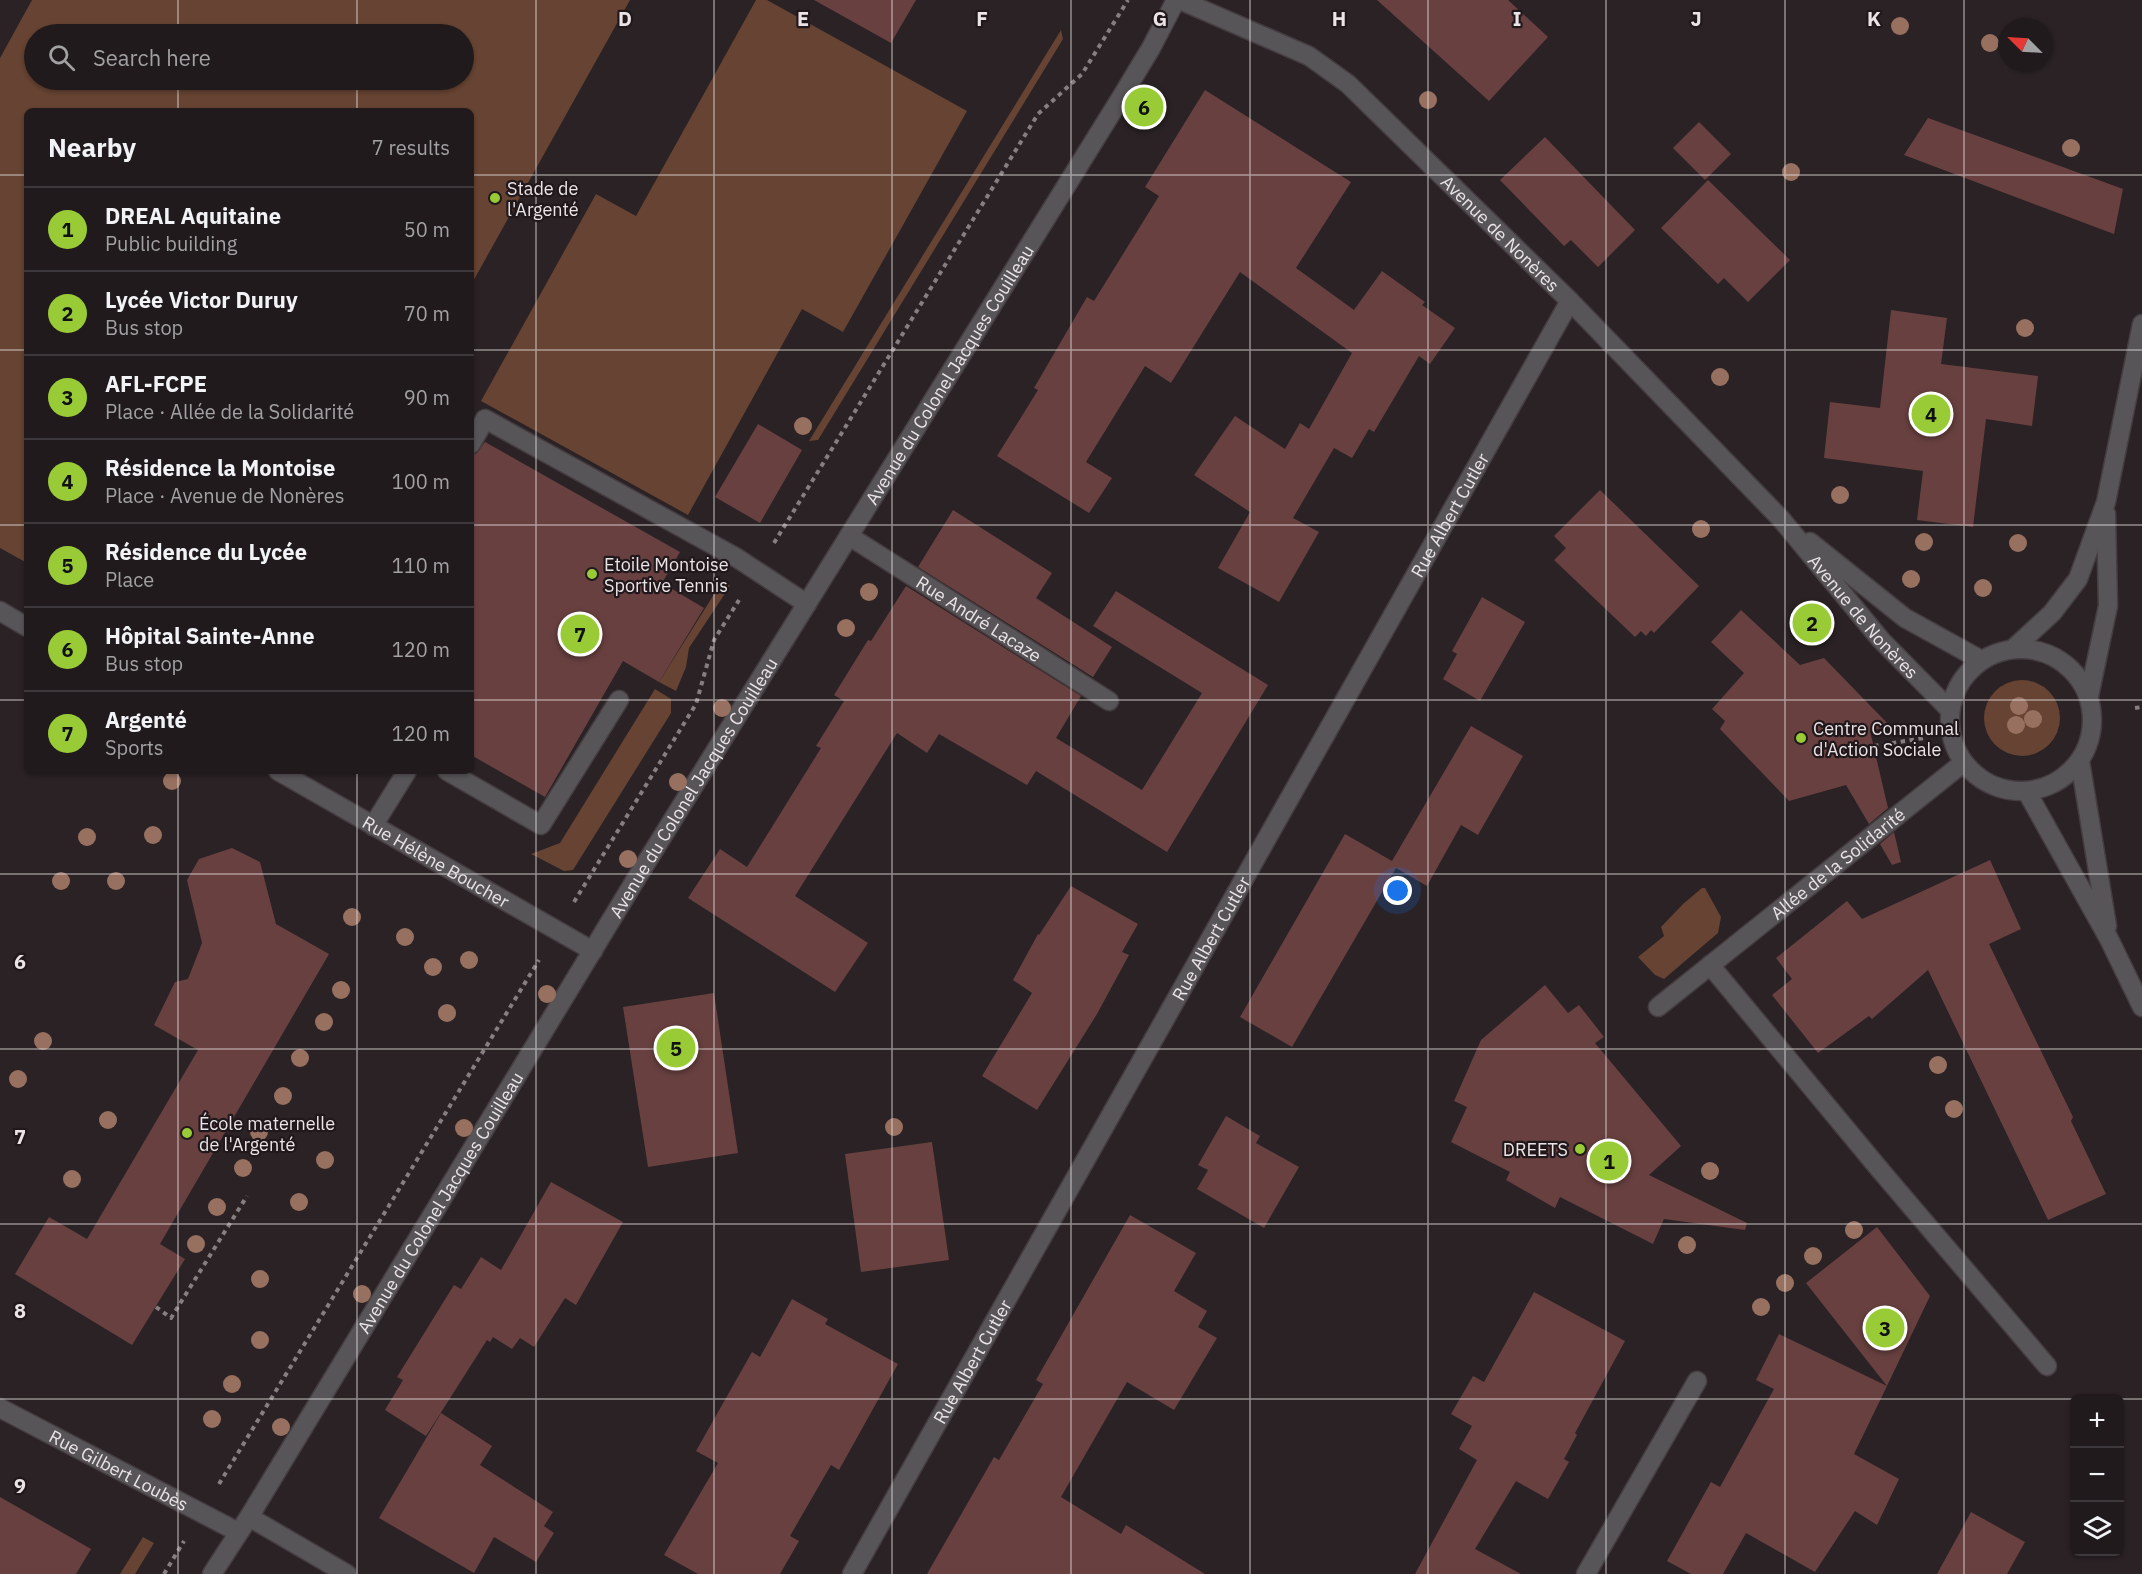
<!DOCTYPE html>
<meta charset="utf-8">
<style>
:root{--surface:#201a1c;--page:#282325;--text:#f1f3f6;--muted:#a2a1a3;--line:#3d383b;--accent:#99cb36}
body{margin:0;font-family:"IBM Plex Sans",sans-serif;background:var(--page);color:var(--text)}
.controls{position:absolute;right:18px;bottom:18px;display:grid;overflow:hidden;border-radius:9px;box-shadow:0 2px 4px #0004}
.controls button{width:54px;height:54px;display:grid;place-items:center;padding:0;border:0;border-bottom:2px solid var(--line);background:var(--surface);color:var(--text);font:30px sans-serif}
.compass{position:absolute;left:1998px;top:18px;width:54px;height:54px;border-radius:50%;background:var(--surface);box-shadow:0 2px 4px #0004;rotate:294deg}
.you{position:absolute;left:1398px;top:891px;width:21px;height:21px;margin:-15px;border:4px solid #fff;border-radius:50%;background:#1a73e8;box-shadow:0 0 0 9px #1a73e833}
.badge{display:grid;place-items:center;width:39px;height:39px;border-radius:50%;background:var(--accent);color:#111;font-size:20px;font-weight:700}
.pin{position:absolute;translate:-50% -50%;border:3px solid #fff;box-shadow:0 2px 6px #0006}
.list{margin:0;padding:0;list-style:none}
h2{display:flex;justify-content:space-between;align-items:center;height:78px;margin:0;padding:0 24px;font-size:26px}
h2 small{font-size:20px;font-weight:400;color:var(--muted)}
.list li{display:grid;grid-template-columns:39px 1fr auto;gap:18px;align-items:center;box-sizing:border-box;height:84px;padding:0 24px;border-top:2px solid var(--line)}
.list b{display:block;font-size:22px;white-space:nowrap}
.list p{margin:0;font-size:20px;white-space:nowrap;color:var(--muted)}
.list em{font-size:20px;font-style:normal;color:var(--muted)}
.icon{flex:none;width:33px;height:33px;fill:none;stroke:currentColor;stroke-width:2;stroke-linecap:round;stroke-linejoin:round}
.map{position:relative;flex:none;width:2142px;height:1574px;overflow:hidden}
.search{position:absolute;background:var(--surface);box-shadow:0 2px 4px #0004;left:24px;top:24px;width:450px;height:66px;display:flex;align-items:center;gap:15px;box-sizing:border-box;padding:0 21px;border-radius:33px;color:var(--muted);font-size:22px}
.panel{position:absolute;background:var(--surface);box-shadow:0 2px 4px #0004;left:24px;top:108px;width:450px;height:666px;border-radius:9px}
.map>svg:first-child{display:block}
.green{fill:#664332;fill-rule:evenodd}
.building{fill:#694040}
.lines{fill:none;stroke-linecap:round;stroke-linejoin:round}
.service-casing{stroke:#453d40;stroke-width:21}
.minor-casing{stroke:#453d40;stroke-width:21}
.path{stroke:#867f82;stroke-width:4;stroke-dasharray:4.5 4.5;stroke-linecap:butt}
.service{stroke:#585558;stroke-width:18}
.minor{stroke:#585558;stroke-width:18}
.tree{fill:#977060}
.grid{fill:none;stroke:#eae4e6;stroke-width:1.5;stroke-opacity:0.55}
.poi-dot{fill:#99cb36;stroke:#21181c;stroke-width:2}
.labels{text-anchor:middle;dominant-baseline:central;stroke-width:4.5;stroke-linejoin:round;paint-order:stroke}
.poi-label{font-size:18px;fill:#eae4e6;stroke:#21181c;text-anchor:start}
.street-label{font-size:18px;fill:#eae4e6;stroke:#21181c}
.grid-label{font-size:20px;text-anchor:middle;font-weight:bold;fill:#eae4e6;stroke:#21181c;stroke-width:4.5;stroke-linejoin:round;paint-order:stroke}
</style>
<div class="map">
<svg width="2142" height="1574" viewBox="0 0 2142 1574">
<rect width="100%" height="100%" fill="#2a2225"/>
<!-- green -->
<path class="green" d="M32,0H630L471,285V111H27V563L0,548V58ZM34,34H464V80H34Z
M756,0H767L967,111L843,332L802,309L688,515L481,401L596,194L636,216Z
M1061,30L1063,39L818,440L809,441Z
M723,580L730,586L689,648L686,667L676,691L659,682Z
M1984 718a38 38 0 1 1 76 0a38 38 0 1 1-76 0Z
M655,689L671,699V713L573,870L564,871L531,854L560,843Z
M1702,888H1705L1721,917L1718,933L1664,979L1655,975L1638,957L1664,936L1661,927L1683,904Z
M143,1537L154,1543L135,1574H120Z"/>
<!-- building -->
<path class="building" d="M814,0H916L891,43Z
M1377,0H1508L1548,37L1489,101Z
M1205,90L1351,182L1296,268L1354,310L1382,271L1425,302L1422,305L1455,328L1430,364L1419,356L1374,432L1369,429L1352,458L1334,448L1293,518L1319,532L1279,602L1218,568L1250,512L1194,475L1235,416L1285,449L1300,423L1309,429L1352,353L1240,272L1171,383L1145,366L1086,462L1112,478L1089,513L997,456L1038,390L1034,388L1087,297L1094,301L1159,196L1145,187Z
M1928,118L2123,189L2114,234L1904,155Z
M1699,122L1731,154L1705,180L1673,148Z
M1545,137L1635,230L1598,267L1571,240L1564,246L1500,180Z
M1708,180L1790,260L1748,302L1724,278L1718,284L1661,228Z
M1891,310L1947,318L1941,364L2038,376L2032,426L1986,419L1973,527L1917,520L1923,471L1824,458L1830,402L1880,408Z
M758,424L802,450L760,523L715,497Z
M485,442L680,552L662,583L704,608L659,682L623,661L545,797L471,755V455L477,453Z
M1600,490L1699,586L1654,633L1651,630L1646,636L1641,631L1635,637L1554,560L1566,548L1554,536Z
M953,510L1052,573L1036,598L1112,647L1093,677L918,567Z
M906,586L1081,696L1056,738L1142,790L1202,693L1093,626L1116,591L1268,685L1167,852L1036,771L1027,785L939,734L927,753L897,733L795,896L868,943L835,992L688,898L720,849L747,867L821,748L816,746L844,701L834,695L868,640L871,641Z
M1482,597L1525,622L1480,701L1443,679L1457,654L1452,651Z
M1741,610L1800,665L1824,658L1890,726L1870,731L1888,808L1869,824L1846,785L1789,801L1720,729L1725,721L1712,709L1744,673L1711,642Z
M1471,726L1523,756L1478,835L1461,825L1427,886L1396,868L1292,1047L1240,1017L1345,834L1392,861Z
M1894,832L1901,862L1892,865L1880,844Z
M232,848L260,862L276,924L329,954L160,1244L185,1259L132,1345L15,1274L49,1217L87,1239L198,1050L154,1025L175,982L188,979L202,943L187,880L199,859Z
M1990,860L2021,929L1989,944L2073,1117L2071,1121L2106,1194L2048,1220L1928,970L1872,1019L1869,1016L1818,1053L1772,995L1792,979L1776,958L1847,901L1862,919Z
M1071,886L1138,924L1122,952L1129,955L1097,1014L1037,1110L982,1076L1032,993L1013,980L1038,934L1039,935Z
M1545,985L1568,1013L1579,1005L1604,1037L1595,1043L1681,1146L1649,1175L1747,1223L1745,1230L1664,1219L1653,1244L1560,1197L1555,1208L1506,1180L1510,1172L1451,1142L1467,1107L1454,1101L1481,1040Z
M714,993L738,1153L648,1167L623,1007Z
M1226,1116L1260,1136L1256,1143L1299,1167L1264,1228L1197,1189L1208,1170L1198,1165Z
M932,1142L949,1260L861,1272L845,1154Z
M551,1182L623,1222L576,1305L565,1298L534,1347L520,1338L512,1349L493,1337L490,1342L487,1340L426,1436L385,1410L403,1380L397,1377L454,1285L461,1289L481,1257L501,1270Z
M1130,1215L1196,1253L1174,1291L1207,1311L1198,1327L1217,1338L1174,1410L1127,1382L1061,1497L1121,1534L1126,1525L1205,1574H927L994,1457L999,1460L1043,1384L1036,1380Z
M1877,1227L1930,1296L1887,1386L1806,1283Z
M1534,1292L1625,1341L1575,1433L1577,1435L1564,1459L1569,1462L1548,1499L1516,1481L1475,1549L1521,1574H1415L1477,1460L1459,1449L1472,1426L1451,1414L1473,1376L1484,1382Z
M792,1299L828,1319L825,1324L898,1364L839,1470L831,1465L790,1536L799,1541L780,1574H698L664,1555L718,1463L696,1451L752,1352L760,1357Z
M1779,1334L1887,1386L1854,1454L1899,1479L1877,1525L1855,1511L1815,1572L1746,1533L1723,1574H1691L1667,1561L1711,1482L1720,1487L1774,1389L1756,1380Z
M441,1413L492,1446L480,1465L553,1512L544,1526L554,1533L536,1562L494,1537L474,1573L379,1518Z
M0,1497L91,1549L76,1574H0Z
M1971,1512L2025,1542L2007,1574H1937Z"/>
<g class="lines">
<!-- service casing -->
<g class="service-casing">
<g id="service">
<path d="M471,444L485,419L737,558L807,604"/>
<path id="s1" d="M849,536L1109,701"/>
<path d="M447,771L541,825L619,700"/>
<path d="M373,826L407,771"/>
<path d="M1881,1171L2047,1366"/>
</g>
</g>
<!-- minor casing -->
<g class="minor-casing">
<g id="minor">
<path id="s2" d="M1180,0L1309,56L1348,84L1570,301L1781,519L1881,640L1950,710"/>
<path d="M1810,542L1905,618L1981,660"/>
<path d="M0,611L27,627"/>
<circle cx="2021" cy="720" r="71"/>
<path d="M2013,649L2052,613L2078,579L2106,502L2142,324"/>
<path d="M2089,696L2108,606L2106,514"/>
<path d="M2080,761L2107,926"/>
<path id="s3" d="M278,771L593,951"/>
<path d="M2027,792L2109,939L2142,1007"/>
<path d="M1710,965L1881,1171"/>
<path id="s4" d="M1658,1007L1963,763"/>
<path id="s5" d="M0,1408L238,1532"/>
<path d="M249,1517L347,1574"/>
<path id="s6" d="M212,1574L249,1517L636,879L1122,96L1151,48L1176,0"/>
<path id="s7" d="M852,1574L1570,301"/>
<path d="M1586,1574L1697,1381"/>
</g>
</g>
<!-- path -->
<path class="path" d="M774,543L1038,114L1082,74L1128,0
M2135,708L2142,707
M1874,746L1924,738
M574,902L696,704L714,640L739,600
M156,1307L171,1318L247,1196
M219,1484L539,960
M164,1574L184,1541"/>
<!-- service -->
<use href="#service" class="service"/>
<!-- minor -->
<use href="#minor" class="minor"/>
</g>
<!-- trees -->
<g class="tree">
<circle cx="1900" cy="26" r="9"/>
<circle cx="1990" cy="43" r="9"/>
<circle cx="1428" cy="100" r="9"/>
<circle cx="2071" cy="148" r="9"/>
<circle cx="1791" cy="172" r="9"/>
<circle cx="2025" cy="328" r="9"/>
<circle cx="1720" cy="377" r="9"/>
<circle cx="803" cy="426" r="9"/>
<circle cx="1840" cy="495" r="9"/>
<circle cx="1701" cy="529" r="9"/>
<circle cx="1924" cy="542" r="9"/>
<circle cx="2018" cy="543" r="9"/>
<circle cx="1911" cy="579" r="9"/>
<circle cx="1983" cy="588" r="9"/>
<circle cx="869" cy="592" r="9"/>
<circle cx="846" cy="628" r="9"/>
<circle cx="2019" cy="706" r="9"/>
<circle cx="722" cy="708" r="9"/>
<circle cx="2033" cy="719" r="9"/>
<circle cx="2016" cy="725" r="9"/>
<circle cx="172" cy="781" r="9"/>
<circle cx="678" cy="782" r="9"/>
<circle cx="153" cy="835" r="9"/>
<circle cx="87" cy="837" r="9"/>
<circle cx="628" cy="859" r="9"/>
<circle cx="61" cy="881" r="9"/>
<circle cx="116" cy="881" r="9"/>
<circle cx="352" cy="917" r="9"/>
<circle cx="405" cy="937" r="9"/>
<circle cx="469" cy="960" r="9"/>
<circle cx="433" cy="967" r="9"/>
<circle cx="341" cy="990" r="9"/>
<circle cx="547" cy="994" r="9"/>
<circle cx="447" cy="1013" r="9"/>
<circle cx="324" cy="1022" r="9"/>
<circle cx="43" cy="1041" r="9"/>
<circle cx="300" cy="1058" r="9"/>
<circle cx="1938" cy="1065" r="9"/>
<circle cx="18" cy="1079" r="9"/>
<circle cx="283" cy="1096" r="9"/>
<circle cx="1954" cy="1109" r="9"/>
<circle cx="108" cy="1120" r="9"/>
<circle cx="894" cy="1127" r="9"/>
<circle cx="464" cy="1128" r="9"/>
<circle cx="259" cy="1132" r="9"/>
<circle cx="325" cy="1160" r="9"/>
<circle cx="243" cy="1168" r="9"/>
<circle cx="1710" cy="1171" r="9"/>
<circle cx="72" cy="1179" r="9"/>
<circle cx="299" cy="1202" r="9"/>
<circle cx="217" cy="1207" r="9"/>
<circle cx="1854" cy="1230" r="9"/>
<circle cx="196" cy="1244" r="9"/>
<circle cx="1687" cy="1245" r="9"/>
<circle cx="1813" cy="1256" r="9"/>
<circle cx="260" cy="1279" r="9"/>
<circle cx="1785" cy="1283" r="9"/>
<circle cx="362" cy="1294" r="9"/>
<circle cx="1761" cy="1307" r="9"/>
<circle cx="260" cy="1340" r="9"/>
<circle cx="232" cy="1384" r="9"/>
<circle cx="212" cy="1419" r="9"/>
<circle cx="281" cy="1427" r="9"/>
</g>
<!-- grid -->
<path class="grid" d="M178,0V34M357,0V34M536,0V1574M714,0V1574M892,0V1574M1071,0V1574M1250,0V1574M1428,0V1574M1606,0V1574M1785,0V1574M1964,0V1574M178,80V111M357,80V111M0,175H27M471,175H2142M0,350H27M471,350H2142M0,525H27M471,525H2142M0,700H27M471,700H2142M178,771V1574M357,771V1574M0,874H2142M0,1049H2142M0,1224H2142M0,1399H2074M2120,1399H2142"/>
<!-- markers -->
<g class="poi-dot">
<circle cx="495" cy="198" r="6"/>
<circle cx="592" cy="574" r="6"/>
<circle cx="1801" cy="738" r="6"/>
<circle cx="187" cy="1133" r="6"/>
<circle cx="1580" cy="1149" r="6"/>
</g>
<g class="labels">
<!-- poi labels -->
<g class="poi-label">
<text x="507" y="188">Stade de<tspan x="507" dy="21">l'Argenté</tspan></text>
<text x="604" y="564">Etoile Montoise<tspan x="604" dy="21">Sportive Tennis</tspan></text>
<text x="1813" y="728">Centre Communal<tspan x="1813" dy="21">d'Action Sociale</tspan></text>
<text x="199" y="1123">École maternelle<tspan x="199" dy="21">de l'Argenté</tspan></text>
<text x="1568" y="1149" text-anchor="end">DREETS</text>
</g>
<!-- street labels -->
<g class="street-label">
<text stroke="none"><textPath href="#s2" startOffset="402">Avenue de Nonères</textPath></text>
<text stroke="none"><textPath href="#s6" startOffset="1408">Avenue du Colonel Jacques Couilleau</textPath></text>
<text stroke="none"><textPath href="#s7" startOffset="1216">Rue Albert Cutler</textPath></text>
<text stroke="none"><textPath href="#s2" startOffset="930">Avenue de Nonères</textPath></text>
<text stroke="none"><textPath href="#s1" startOffset="154">Rue André Lacaze</textPath></text>
<text stroke="none"><textPath href="#s6" startOffset="922">Avenue du Colonel Jacques Couilleau</textPath></text>
<text stroke="none"><textPath href="#s3" startOffset="182">Rue Hélène Boucher</textPath></text>
<text stroke="none"><textPath href="#s4" startOffset="230">Allée de la Solidarité</textPath></text>
<text stroke="none"><textPath href="#s7" startOffset="730">Rue Albert Cutler</textPath></text>
<text stroke="none"><textPath href="#s6" startOffset="436">Avenue du Colonel Jacques Couilleau</textPath></text>
<text stroke="none"><textPath href="#s7" startOffset="244">Rue Albert Cutler</textPath></text>
<text stroke="none"><textPath href="#s5" startOffset="134">Rue Gilbert Loubès</textPath></text>
</g>
</g>
<g class="grid-label">
<text x="625" y="26">D</text>
<text x="803" y="26">E</text>
<text x="982" y="26">F</text>
<text x="1160" y="26">G</text>
<text x="1339" y="26">H</text>
<text x="1517" y="26">I</text>
<text x="1696" y="26">J</text>
<text x="1874" y="26">K</text>
<text x="20" y="969">6</text>
<text x="20" y="1144">7</text>
<text x="20" y="1318">8</text>
<text x="20" y="1493">9</text>
</g>
</svg>
<div class="controls">
<button>+</button>
<button>−</button>
<button><svg class="icon" aria-label="layers" viewBox="0 0 24 24"><path d="M12 4l9 5-9 5-9-5zM3 14l9 5 9-5"/></svg></button>
</div>
<svg class="compass" viewBox="-18 -18 36 36"><path d="M0-13l5 13h-10z" fill="#e53935"/><path d="M0 13l5-13h-10z" fill="#a2a1a3"/></svg>
<div class="you"></div>
<div class="pin badge" style="left:1609px;top:1161px">1</div>
<div class="pin badge" style="left:1812px;top:623px">2</div>
<div class="pin badge" style="left:1885px;top:1328px">3</div>
<div class="pin badge" style="left:1931px;top:414px">4</div>
<div class="pin badge" style="left:676px;top:1048px">5</div>
<div class="pin badge" style="left:1144px;top:107px">6</div>
<div class="pin badge" style="left:580px;top:634px">7</div>
<div class="search"><svg class="icon" aria-label="search" viewBox="0 0 24 24"><circle cx="10" cy="10" r="6"/><path d="M15 15l6 6"/></svg>Search here</div>
<section class="panel">
<h2>Nearby<small>7 results</small></h2>
<ul class="list">
<li><span class="badge">1</span><div><b>DREAL Aquitaine</b><p>Public building</p></div><em>50 m</em></li>
<li><span class="badge">2</span><div><b>Lycée Victor Duruy</b><p>Bus stop</p></div><em>70 m</em></li>
<li><span class="badge">3</span><div><b>AFL-FCPE</b><p>Place · Allée de la Solidarité</p></div><em>90 m</em></li>
<li><span class="badge">4</span><div><b>Résidence la Montoise</b><p>Place · Avenue de Nonères</p></div><em>100 m</em></li>
<li><span class="badge">5</span><div><b>Résidence du Lycée</b><p>Place</p></div><em>110 m</em></li>
<li><span class="badge">6</span><div><b>Hôpital Sainte-Anne</b><p>Bus stop</p></div><em>120 m</em></li>
<li><span class="badge">7</span><div><b>Argenté</b><p>Sports</p></div><em>120 m</em></li>
</ul>
</section>
</div>
